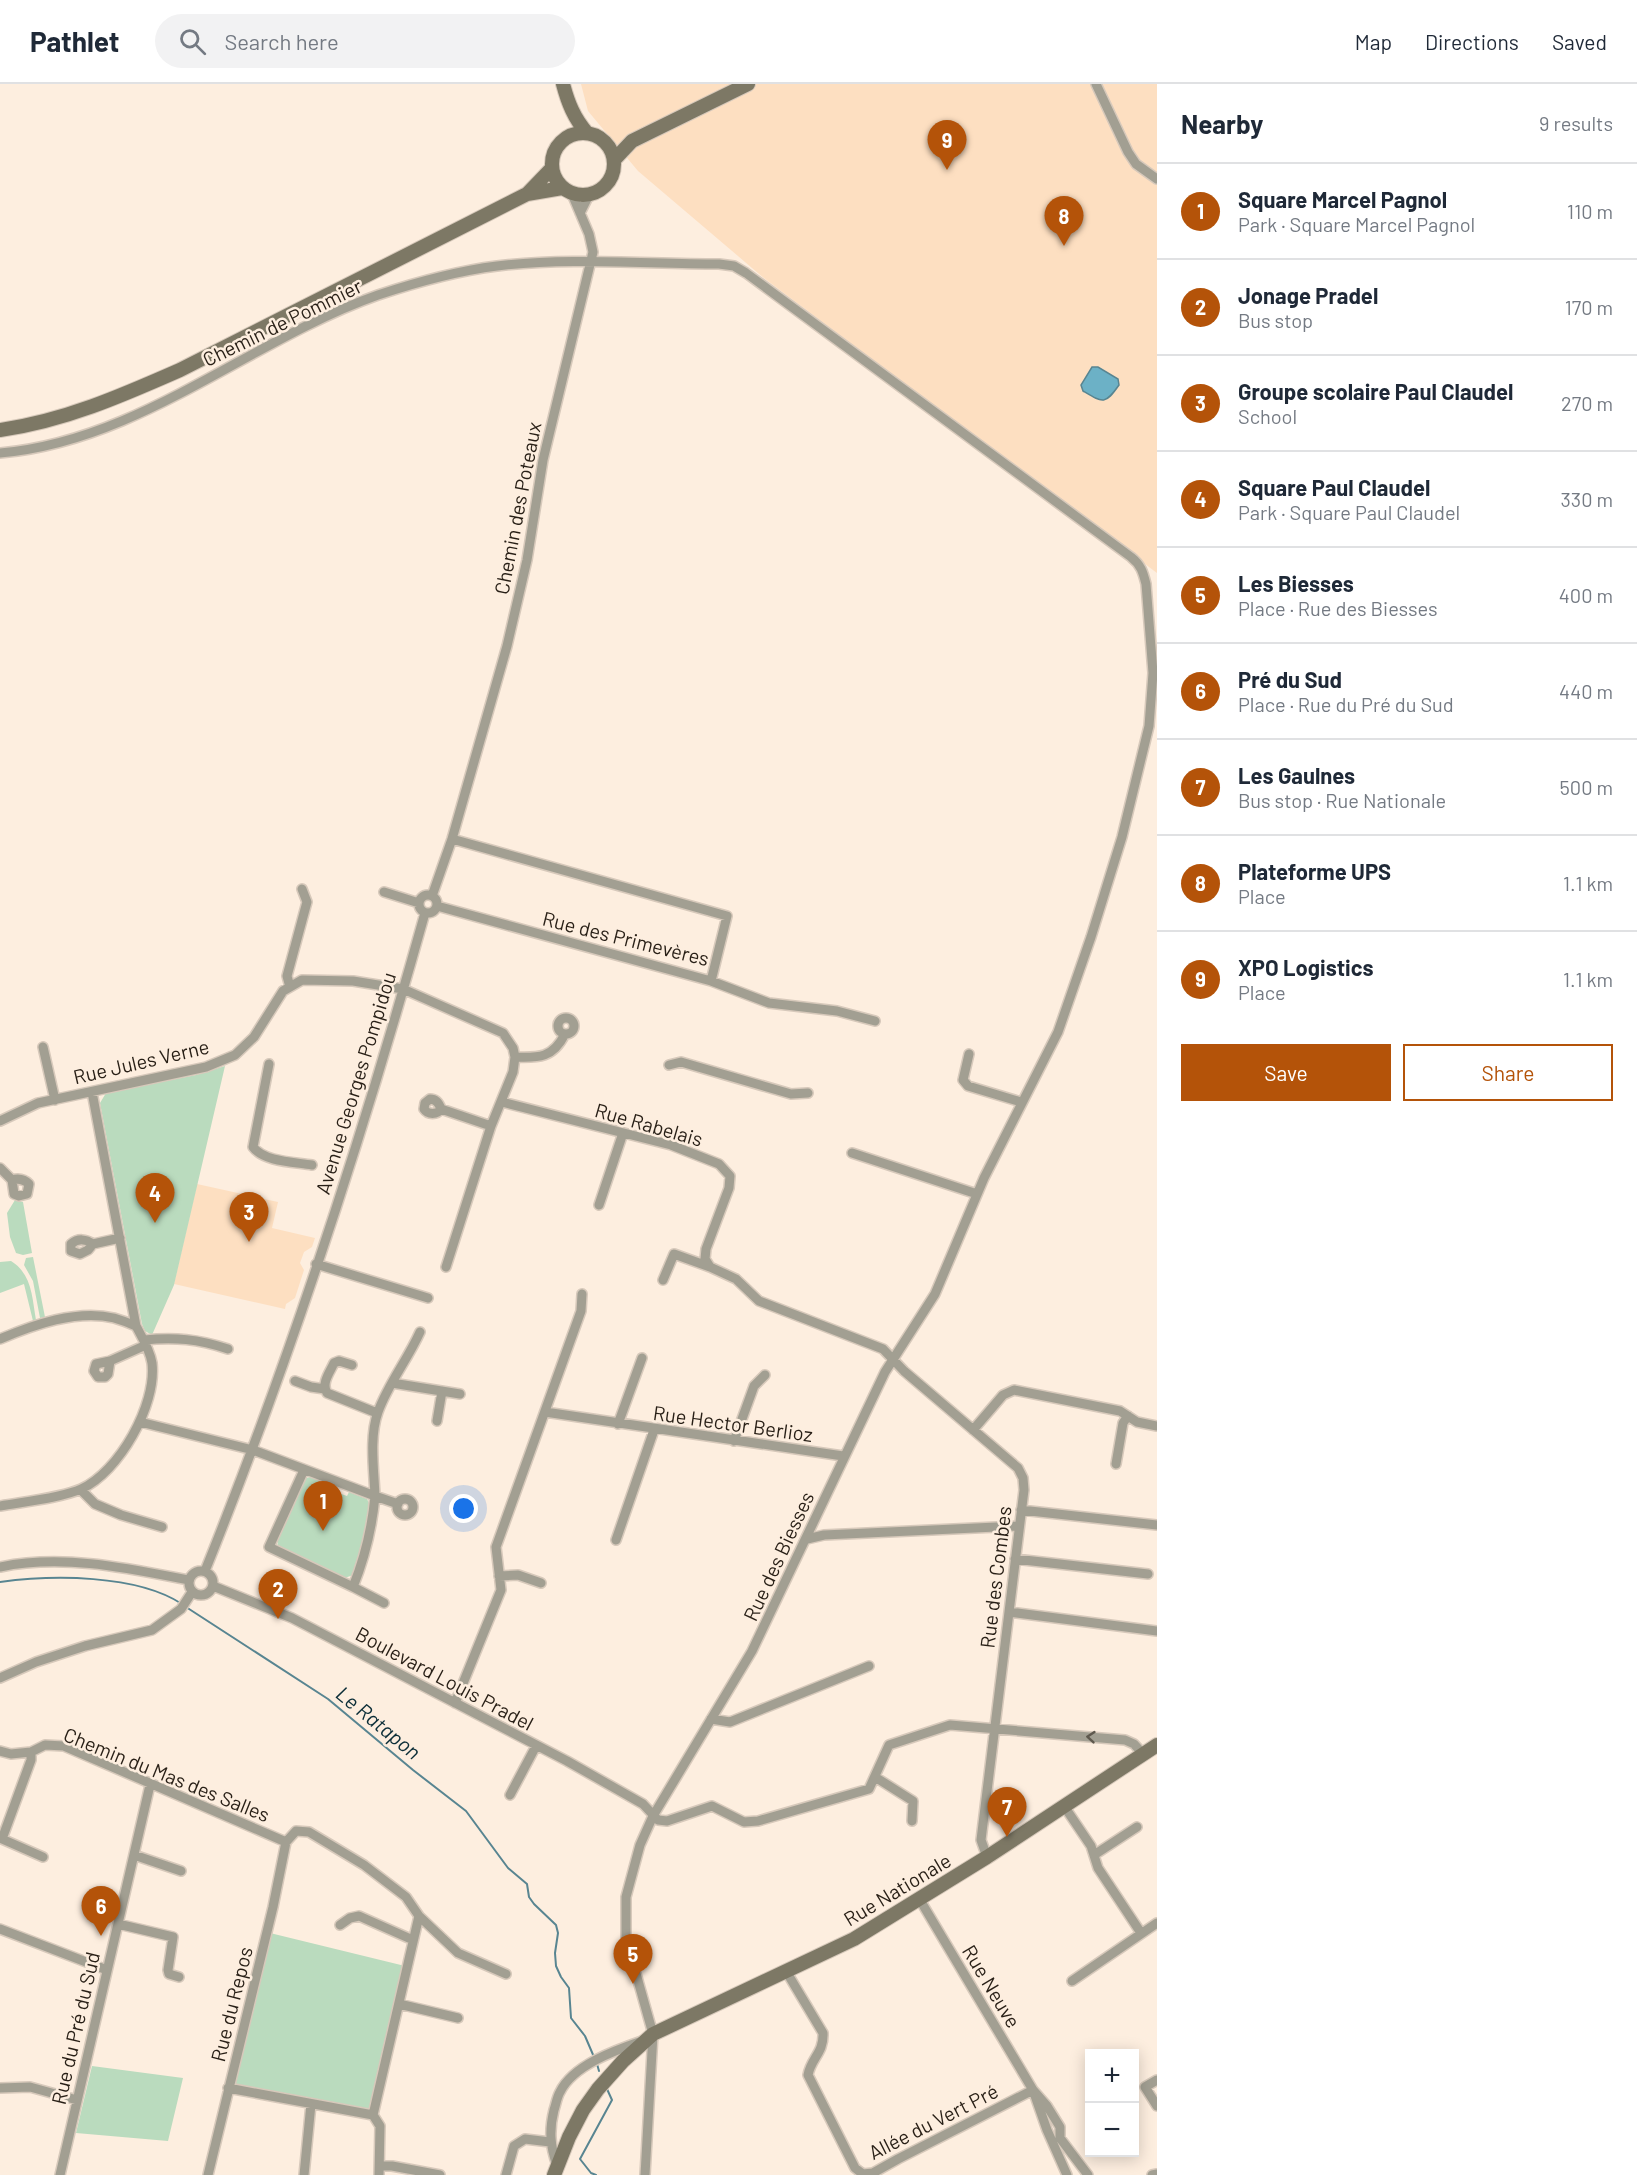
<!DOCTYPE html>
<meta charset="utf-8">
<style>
:root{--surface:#fff;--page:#f2f2f3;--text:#1f2937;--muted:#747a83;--line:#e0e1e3;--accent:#b45309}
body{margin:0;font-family:Barlow,sans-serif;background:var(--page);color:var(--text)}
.controls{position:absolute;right:18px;bottom:18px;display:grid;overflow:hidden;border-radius:0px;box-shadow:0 3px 15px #0003}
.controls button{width:54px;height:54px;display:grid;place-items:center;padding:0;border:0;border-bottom:2px solid var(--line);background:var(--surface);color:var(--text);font:30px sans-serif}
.you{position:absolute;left:464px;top:1425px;width:21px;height:21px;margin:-15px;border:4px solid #fff;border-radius:50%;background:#1a73e8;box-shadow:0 0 0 9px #1a73e833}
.badge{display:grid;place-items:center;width:39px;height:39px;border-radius:50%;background:var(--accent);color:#fff;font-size:20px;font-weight:700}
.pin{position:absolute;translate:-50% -50px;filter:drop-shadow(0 2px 3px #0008)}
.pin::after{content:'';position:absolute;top:32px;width:21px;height:18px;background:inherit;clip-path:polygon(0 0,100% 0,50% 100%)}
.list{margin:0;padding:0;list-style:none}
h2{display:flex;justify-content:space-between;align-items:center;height:78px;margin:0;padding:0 24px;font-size:26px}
h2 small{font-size:20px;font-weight:400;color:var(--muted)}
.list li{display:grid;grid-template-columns:39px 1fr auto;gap:18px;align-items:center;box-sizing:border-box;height:96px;padding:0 24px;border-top:2px solid var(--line)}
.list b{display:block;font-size:22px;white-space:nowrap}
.list p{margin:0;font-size:20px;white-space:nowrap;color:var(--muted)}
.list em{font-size:20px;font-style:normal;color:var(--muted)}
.actions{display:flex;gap:12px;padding:18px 24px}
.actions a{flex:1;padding:14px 0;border:2px solid var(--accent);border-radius:0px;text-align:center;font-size:21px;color:var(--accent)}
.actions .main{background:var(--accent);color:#fff}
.icon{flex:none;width:33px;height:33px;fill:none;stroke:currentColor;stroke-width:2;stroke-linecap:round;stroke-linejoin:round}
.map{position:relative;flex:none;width:1157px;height:2091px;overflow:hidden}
header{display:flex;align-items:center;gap:36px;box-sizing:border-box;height:84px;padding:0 30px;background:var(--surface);border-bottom:2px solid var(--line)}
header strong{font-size:28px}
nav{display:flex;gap:33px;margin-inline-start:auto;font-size:21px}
.search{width:420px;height:54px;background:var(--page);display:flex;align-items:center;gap:15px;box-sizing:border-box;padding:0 21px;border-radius:33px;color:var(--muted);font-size:22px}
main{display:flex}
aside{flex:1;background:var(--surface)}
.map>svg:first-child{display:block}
.built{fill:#fddfc1}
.green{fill:#badbbe}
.water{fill:#6cb1c6;stroke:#588591;stroke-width:1.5}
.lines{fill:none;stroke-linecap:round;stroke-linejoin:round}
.stream{stroke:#588591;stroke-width:2}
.street-casing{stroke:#d7c9bb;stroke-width:12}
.secondary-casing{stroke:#d7c9bb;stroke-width:16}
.street{stroke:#a29f92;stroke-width:9}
.secondary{stroke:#7d7865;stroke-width:14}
.oneway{stroke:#5f594e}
.labels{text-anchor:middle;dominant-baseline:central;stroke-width:5;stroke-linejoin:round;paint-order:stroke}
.street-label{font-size:20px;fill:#281f16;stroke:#fdeedf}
.water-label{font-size:21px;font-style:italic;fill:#0c2e38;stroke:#fdeedf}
</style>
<header>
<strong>Pathlet</strong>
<div class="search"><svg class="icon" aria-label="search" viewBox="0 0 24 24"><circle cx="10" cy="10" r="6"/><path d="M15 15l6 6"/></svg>Search here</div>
<nav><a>Map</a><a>Directions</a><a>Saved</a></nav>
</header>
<main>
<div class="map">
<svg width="1157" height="2091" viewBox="0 0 1157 2091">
<rect width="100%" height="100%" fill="#fdeedf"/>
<!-- built -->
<path class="built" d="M581,0H1157V489L765,195L638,87L588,27Z
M197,1100L278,1118L272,1144L315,1154L312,1163L304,1168L300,1179L304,1186L295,1214L286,1220L285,1225L174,1200Z"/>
<!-- green -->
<path class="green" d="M225,982L174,1201L152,1251L145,1247L142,1240L100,1019L106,1009L196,991Z
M15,1116L23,1118L32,1169L23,1171L16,1169L10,1153L7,1129Z
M33,1173L45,1233L40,1234L33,1197L24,1181L26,1174Z
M11,1177C32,1190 32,1213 36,1236L33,1237L24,1200L0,1209V1178Z
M311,1393L332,1401L330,1406L347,1412L349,1408L367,1415L370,1421L367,1442L353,1491L342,1495L278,1464L277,1452L305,1394Z
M270,1849L405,1882L371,2026L238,2003L233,1995Z
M92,1982L183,1994L168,2057L76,2049Z"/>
<!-- water -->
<path class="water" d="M1092,283H1098L1118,295L1119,301C1105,321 1103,319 1083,307L1081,301Z"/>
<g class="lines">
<!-- stream -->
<path class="stream" d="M0,1498C52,1491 136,1490 182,1520
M186,1523L328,1615L413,1686L466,1727L508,1784L527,1800L529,1813L534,1820L556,1841L558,1849L555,1869L556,1882L561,1893L569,1904L571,1934L585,1952L594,1973
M597,1980L599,1987
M596,2091L591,2089L580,2075L612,2016L607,2005"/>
<!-- street casing -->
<g class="street-casing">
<path id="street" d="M1096,0L1128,68L1136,80L1157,95
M580,129L589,111
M0,369C140,357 250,256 378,211C417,198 457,187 497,182C570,173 645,180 719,180L734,182L746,189L1131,473C1141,481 1143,488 1146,500L1153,589L1149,642L1122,753L1091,853L1058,948L984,1094L935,1210L885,1288L752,1567L653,1732L640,1761L626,1813V1854L653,1950L645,2091
M384,808L419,819
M419 820a9 9 0 1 1 18 0a9 9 0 1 1-18 0Z
M432,812L452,755L507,562L527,476L543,376L593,168L589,150L572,110
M437,822L711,897L727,832L452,755
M711,897L769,919L837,927L875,937
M290,903L287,892L307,818L302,805
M558 942a8 8 0 1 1 16 0a8 8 0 1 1-16 0Z
M43,963L55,1016
M969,970L963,996L968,1002L1021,1018
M515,973C539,974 553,974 565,950
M269,980L253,1063C264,1078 294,1078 312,1081
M669,981L681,978L791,1010L808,1009
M92,1008L136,1242
M502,1018L671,1061L719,1080L730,1092L729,1104L706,1165L705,1175L710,1183L736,1195L759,1217L883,1265L904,1287L1018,1384L1023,1394L1024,1406L981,1756L987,1773
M441,1025C437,1031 428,1031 424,1025L425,1019L430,1015C436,1015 439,1019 441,1025L491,1042
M0,1037L38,1019L206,983L235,971L254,953L283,907L302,896L353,897L403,905L503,949L513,964L515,973L513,988L491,1042L446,1183
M852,1069L977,1110
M0,1084L12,1096L14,1110L19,1112L27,1110L29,1100C24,1095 19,1094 12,1096
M599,1121L623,1049
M93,1160L88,1166L80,1170L71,1167V1160C78,1154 86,1155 93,1160L120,1154
M316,1180L428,1214
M663,1196L674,1170L710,1183
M0,1255C33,1241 77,1225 114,1234C121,1236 129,1239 136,1242C142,1253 150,1266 152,1279C157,1321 119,1388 81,1405C61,1414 22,1418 0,1422
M144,1256C175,1253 198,1255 228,1265
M110,1277L108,1290L105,1293H98L94,1287L96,1280L110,1277L146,1261
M352,1281L339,1277L334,1279C330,1288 321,1299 327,1309L377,1329
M295,1297L311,1303L325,1305
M392,1299L460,1310
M545,1328L843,1372
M437,1337L442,1307
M140,1338L253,1366L375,1412C374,1386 369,1353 378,1328C388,1300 408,1275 420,1248
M618,1340L642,1274
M973,1346L1003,1311L1014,1306L1120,1327L1137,1338L1157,1342
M734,1357L754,1302L765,1291
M1116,1380L1123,1339L1128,1332
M304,1386L269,1463L353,1503C365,1473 372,1445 375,1412L398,1420
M81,1406L95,1420L121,1431L162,1443
M397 1423a8 8 0 1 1 16 0a8 8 0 1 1-16 0Z
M1021,1426L1157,1441
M807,1455L824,1451L1019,1442
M616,1456L654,1346
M1015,1475L1148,1490
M0,1483C63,1470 127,1484 188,1496
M189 1499a12 12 0 1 1 24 0a12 12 0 1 1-24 0Z
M205,1487C291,1273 363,1051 425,829
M499,1492L518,1491L541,1499
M213,1502L292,1534L567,1677L643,1720L658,1736L667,1737L712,1722L744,1738L758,1737L869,1705L889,1661L950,1641L1125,1656L1134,1660L1143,1670
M353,1503L384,1519
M1009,1528L1157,1547
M0,1594L36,1578L85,1562L152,1546L181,1525L192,1508
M455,1619L501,1506L496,1463L581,1227L582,1210
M711,1635L730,1638L869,1582
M0,1667L11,1670L31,1668L45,1661L64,1662L286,1758
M31,1668V1676L2,1755L43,1773
M875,1693L913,1717L912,1737
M510,1711L536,1662
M1064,1722L1091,1762L1098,1784L1141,1849
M286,1758L296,1747L309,1748L364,1781L406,1813L419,1832
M134,1771L181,1787
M1094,1771L1137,1743
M920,1816L1033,2006L1047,2046L1067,2091
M118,1840L173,1853L168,1886L169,1890L179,1893
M340,1841L350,1834L359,1832L413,1856
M0,1845L107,1886
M786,1887L823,1949C824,1969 811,1974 808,1991L855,2084L863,2090L873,2089L898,2075L1033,2006L1047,2022L1060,2043V2054L1088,2091
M1072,1897L1157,1839
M399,1920L458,1934
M1157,1996L1145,2003L1157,2022
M0,2004L30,2003L77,2016
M228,2004L373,2031
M373,2031L419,1832L458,1869L506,1890
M373,2031L380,2042L379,2091
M557,2081C550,2062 549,2046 554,2026C556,2020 557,2013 560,2008C573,1981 616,1966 642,1957
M380,2082H392L440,2091
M60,2091L150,1701
M208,2091L273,1823L286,1758
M304,2091L311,2020
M506,2091L514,2062L525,2055L550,2058
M1152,2091L1157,2090"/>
</g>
<!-- secondary casing -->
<g class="secondary-casing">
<path id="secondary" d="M563,0C568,19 574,34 587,49
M552 80a31 31 0 1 1 62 0a31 31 0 1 1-62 0Z
M614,76L632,57L748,0
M527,110L562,104
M0,346C64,337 121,312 180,286L527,110L552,84
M554,2091L569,2053L583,2026L598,2005L623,1977L653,1950L854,1855L987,1773L1157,1661"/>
</g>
<!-- street -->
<use href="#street" class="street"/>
<!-- secondary -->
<use href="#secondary" class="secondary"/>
</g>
<!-- one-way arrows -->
<defs><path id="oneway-chevron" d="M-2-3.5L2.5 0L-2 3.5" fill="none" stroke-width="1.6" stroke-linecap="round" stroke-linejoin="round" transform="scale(1.5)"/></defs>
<use class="oneway" href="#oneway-chevron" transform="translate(1091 1653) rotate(-175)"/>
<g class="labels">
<!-- street labels -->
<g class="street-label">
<text transform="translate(282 238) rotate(-26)">Chemin de Pommier</text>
<text transform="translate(517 424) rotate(-79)">Chemin des Poteaux</text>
<text transform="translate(626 854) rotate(14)">Rue des Primevères</text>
<text transform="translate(141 977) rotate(-13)">Rue Jules Verne</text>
<text transform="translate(355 999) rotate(-73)">Avenue Georges Pompidou</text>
<text transform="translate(649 1040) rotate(16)">Rue Rabelais</text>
<text transform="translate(733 1339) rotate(8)">Rue Hector Berlioz</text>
<text transform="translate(778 1472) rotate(-65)">Rue des Biesses</text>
<text transform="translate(995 1493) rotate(-83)">Rue des Combes</text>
<text transform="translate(445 1594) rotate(28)">Boulevard Louis Pradel</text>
<text transform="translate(167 1690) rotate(22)">Chemin du Mas des Salles</text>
<text transform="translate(897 1805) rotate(-31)">Rue Nationale</text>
<text transform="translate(992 1902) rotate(59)">Rue Neuve</text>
<text transform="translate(231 1920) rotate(-76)">Rue du Repos</text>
<text transform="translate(75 1944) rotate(-77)">Rue du Pré du Sud</text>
<text transform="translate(933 2037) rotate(-27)">Allée du Vert Pré</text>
</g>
<!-- water labels -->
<g class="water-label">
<text transform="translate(379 1638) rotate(39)">Le Ratapon</text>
</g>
</g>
</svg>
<div class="controls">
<button>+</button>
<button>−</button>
</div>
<div class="you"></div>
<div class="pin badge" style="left:323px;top:1447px">1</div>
<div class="pin badge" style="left:278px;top:1535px">2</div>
<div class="pin badge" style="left:249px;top:1158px">3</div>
<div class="pin badge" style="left:155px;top:1139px">4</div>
<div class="pin badge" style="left:633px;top:1900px">5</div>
<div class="pin badge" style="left:101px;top:1852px">6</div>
<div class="pin badge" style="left:1007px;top:1753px">7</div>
<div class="pin badge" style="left:1064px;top:162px">8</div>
<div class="pin badge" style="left:947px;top:86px">9</div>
</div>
<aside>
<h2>Nearby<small>9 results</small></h2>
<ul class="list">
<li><span class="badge">1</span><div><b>Square Marcel Pagnol</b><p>Park · Square Marcel Pagnol</p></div><em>110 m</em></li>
<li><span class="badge">2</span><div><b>Jonage Pradel</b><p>Bus stop</p></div><em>170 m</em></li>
<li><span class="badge">3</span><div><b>Groupe scolaire Paul Claudel</b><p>School</p></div><em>270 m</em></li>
<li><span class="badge">4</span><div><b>Square Paul Claudel</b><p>Park · Square Paul Claudel</p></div><em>330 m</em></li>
<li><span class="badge">5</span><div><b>Les Biesses</b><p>Place · Rue des Biesses</p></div><em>400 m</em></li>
<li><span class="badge">6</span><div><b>Pré du Sud</b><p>Place · Rue du Pré du Sud</p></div><em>440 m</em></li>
<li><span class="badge">7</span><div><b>Les Gaulnes</b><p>Bus stop · Rue Nationale</p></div><em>500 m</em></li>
<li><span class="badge">8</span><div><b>Plateforme UPS</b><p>Place</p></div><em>1.1 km</em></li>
<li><span class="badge">9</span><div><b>XPO Logistics</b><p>Place</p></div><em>1.1 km</em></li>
</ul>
<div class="actions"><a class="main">Save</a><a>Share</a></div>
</aside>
</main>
